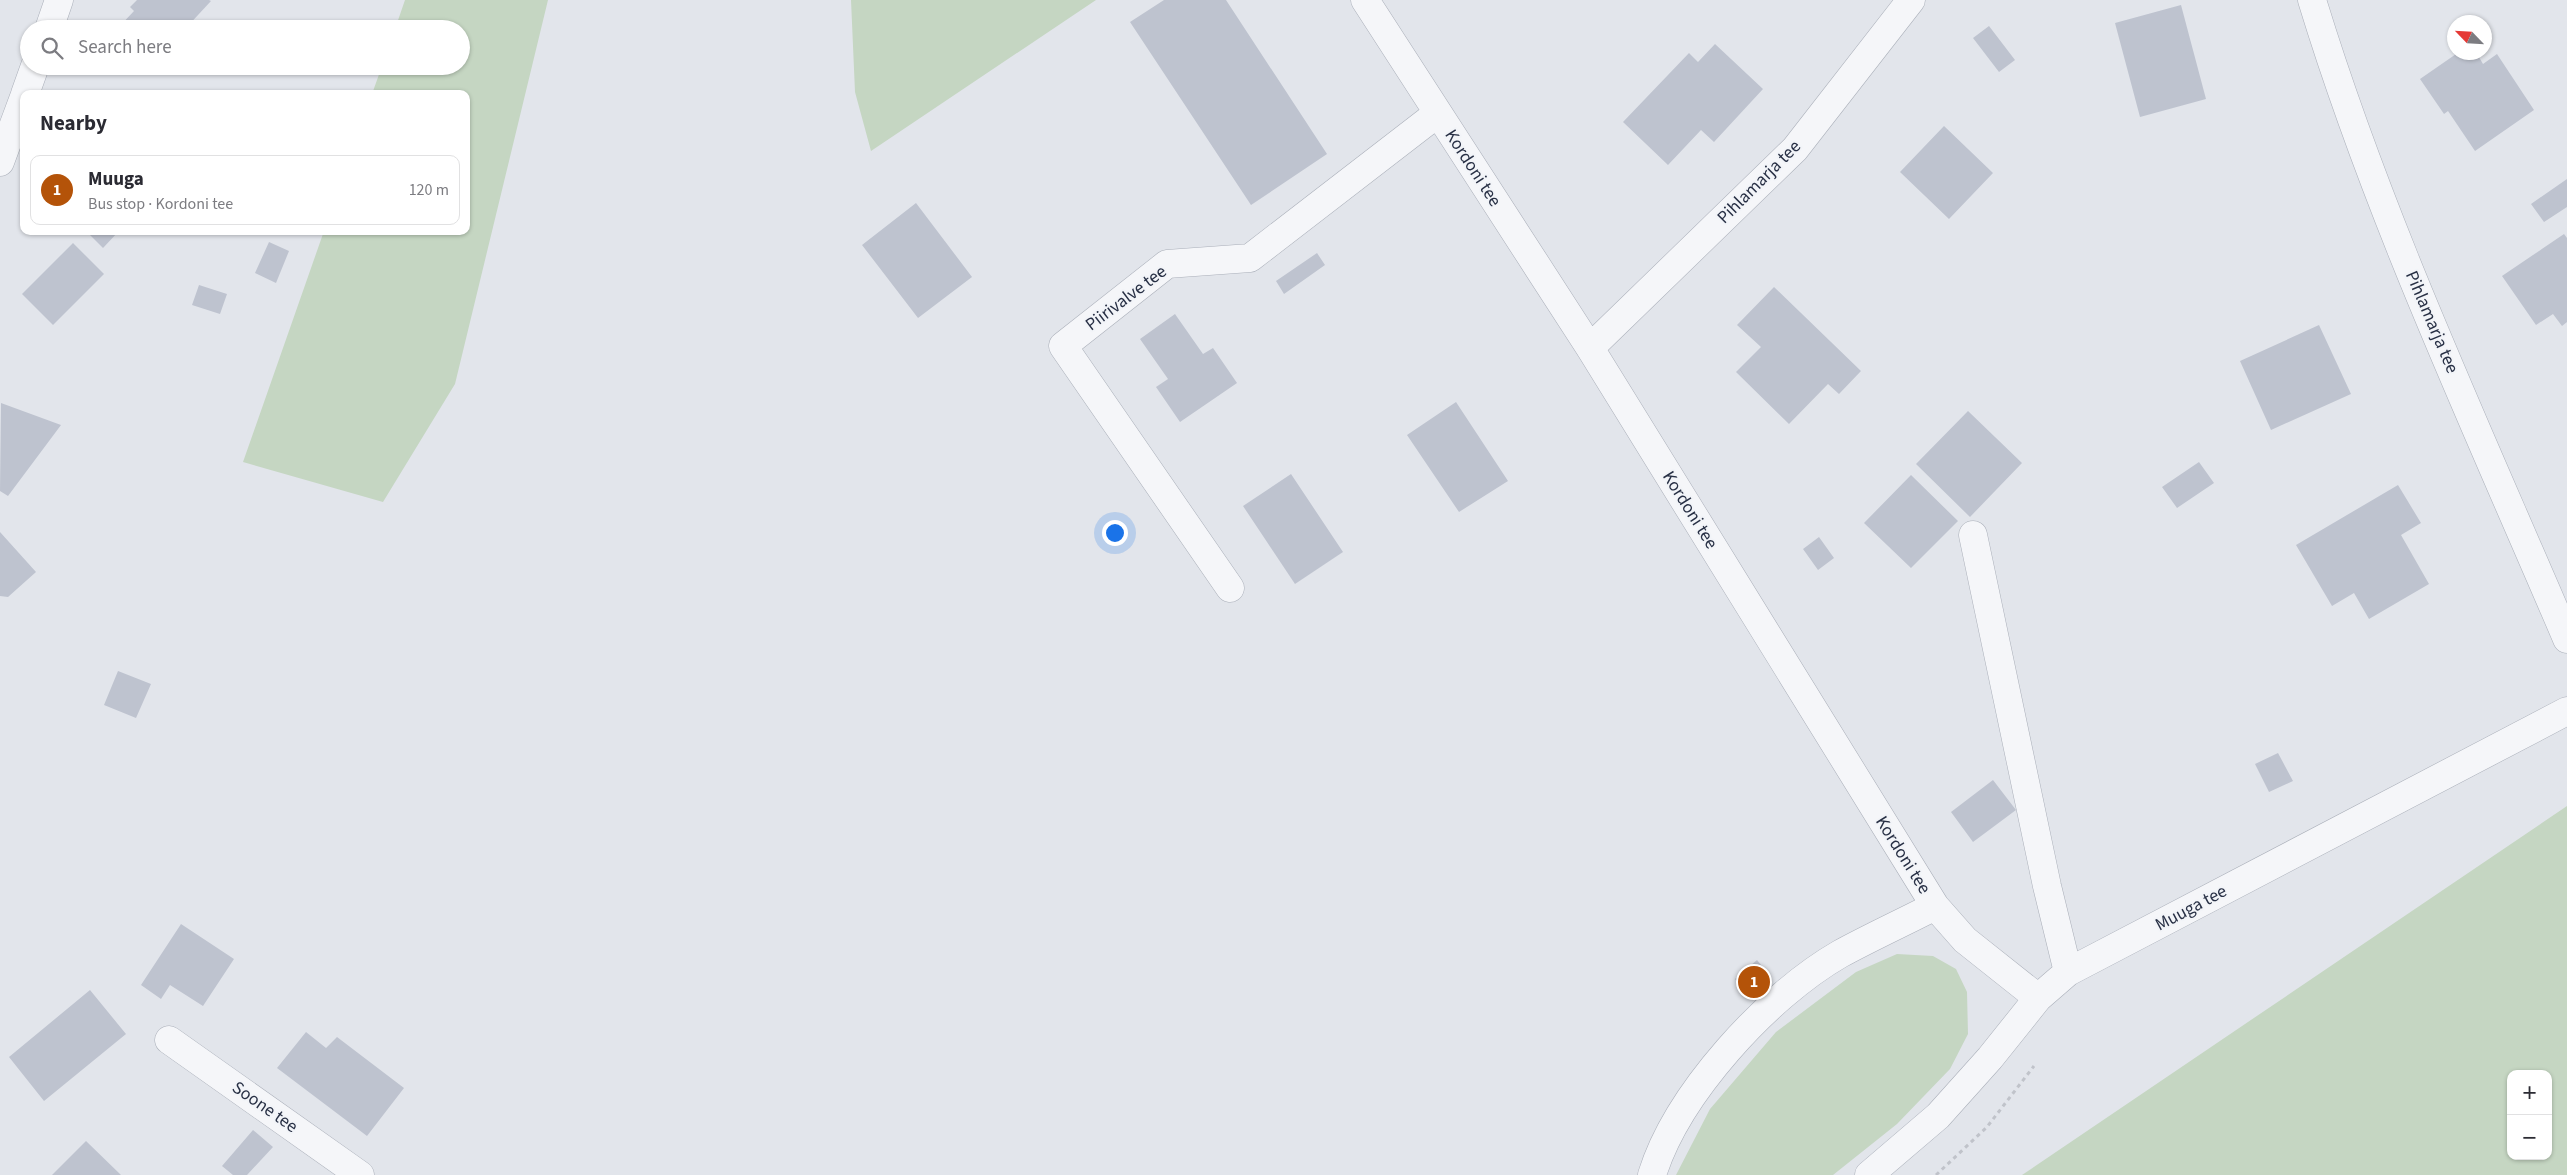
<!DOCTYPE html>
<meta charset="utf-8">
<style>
:root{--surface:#fff;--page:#f7f7f7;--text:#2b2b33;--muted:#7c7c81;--line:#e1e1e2;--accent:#b45309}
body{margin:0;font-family:"Source Sans 3",sans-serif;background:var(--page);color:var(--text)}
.controls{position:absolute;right:15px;bottom:15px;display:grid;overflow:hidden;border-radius:10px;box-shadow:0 1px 4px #0004}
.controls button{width:45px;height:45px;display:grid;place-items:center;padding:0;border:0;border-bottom:1px solid var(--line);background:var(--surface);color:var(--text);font:25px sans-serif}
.compass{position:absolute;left:2447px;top:15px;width:45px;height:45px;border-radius:50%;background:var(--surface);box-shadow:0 1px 4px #0004;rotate:295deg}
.you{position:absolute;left:1114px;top:532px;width:18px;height:18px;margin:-12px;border:4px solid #fff;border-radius:50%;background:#1a73e8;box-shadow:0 0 0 8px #1a73e833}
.badge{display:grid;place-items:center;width:32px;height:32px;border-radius:50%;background:var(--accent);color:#fff;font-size:16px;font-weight:700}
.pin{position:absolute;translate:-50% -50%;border:2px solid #fff;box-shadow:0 1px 5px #0006}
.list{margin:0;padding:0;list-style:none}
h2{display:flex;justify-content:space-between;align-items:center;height:65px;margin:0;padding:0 20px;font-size:21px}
h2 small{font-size:16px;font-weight:400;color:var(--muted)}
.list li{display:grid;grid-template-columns:32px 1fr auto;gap:15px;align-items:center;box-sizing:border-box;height:70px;margin:0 10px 10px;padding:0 10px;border:1px solid var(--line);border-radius:10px}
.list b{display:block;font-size:19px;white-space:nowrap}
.list p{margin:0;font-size:16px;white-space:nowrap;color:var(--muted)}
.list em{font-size:16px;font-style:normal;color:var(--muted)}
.icon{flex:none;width:28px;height:28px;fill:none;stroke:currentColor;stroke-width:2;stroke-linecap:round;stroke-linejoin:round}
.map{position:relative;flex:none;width:2567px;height:1175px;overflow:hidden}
.search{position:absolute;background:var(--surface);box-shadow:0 1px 4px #0004;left:20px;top:20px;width:450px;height:55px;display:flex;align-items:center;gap:12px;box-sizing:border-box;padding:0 18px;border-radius:28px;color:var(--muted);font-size:19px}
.panel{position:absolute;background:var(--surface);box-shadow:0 1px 4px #0004;left:20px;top:90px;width:450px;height:145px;border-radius:10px}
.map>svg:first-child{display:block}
.green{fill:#c5d6c2;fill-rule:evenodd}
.building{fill:#bec3cf}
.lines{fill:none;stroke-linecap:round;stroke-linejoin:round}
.minor-casing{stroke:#aaafb9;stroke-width:29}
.path{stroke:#c0c3ca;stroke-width:3;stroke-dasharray:4 4;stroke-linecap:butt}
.minor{stroke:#f5f6f9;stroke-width:28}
.labels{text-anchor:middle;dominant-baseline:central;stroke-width:4;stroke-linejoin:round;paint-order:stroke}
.street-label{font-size:18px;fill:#283045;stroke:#f2f4f8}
</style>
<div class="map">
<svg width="2567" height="1175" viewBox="0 0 2567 1175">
<rect width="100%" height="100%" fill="#e2e5eb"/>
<!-- green -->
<path class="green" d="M405,0H548L455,384L383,502L243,462L324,231H466V94H372L382,66H461V29H395Z
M851,0H1096L871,151L855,92Z
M2567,806V1175H2022ZM2511,1074H2548V1156H2511Z
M1897,954L1933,956L1956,969L1967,992L1968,1034L1950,1069L1897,1124L1833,1175H1676L1710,1109L1776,1032L1856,972Z"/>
<!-- building -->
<path class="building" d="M137,0H209L211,1L185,29H117L134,11L130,7Z
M1164,0H1226L1327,154L1251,205L1130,22Z
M2181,5L2206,99L2140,117L2115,23Z
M1989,26L2015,60L1999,72L1973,38Z
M1715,44L1763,89L1714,142L1701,130L1668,165L1623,122L1689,53L1698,62Z
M2459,52H2476L2483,64L2497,54L2534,110L2475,151L2448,111L2444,114L2420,79Z
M1944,126L1993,173L1949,219L1900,172Z
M2567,179V207L2544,222L2531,204Z
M916,203L972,277L918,318L862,245Z
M86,231H119L103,248Z
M2564,234L2567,238V322L2562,326L2553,314L2536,325L2502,276Z
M269,242L289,251L276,283L255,273Z
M73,243L104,274L53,325L22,294Z
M1317,253L1325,265L1284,294L1276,281Z
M199,285L227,294L220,314L192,305Z
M1774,287L1861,371L1839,394L1828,384L1789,424L1736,372L1761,347L1737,325Z
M1175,314L1203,354L1213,348L1237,383L1180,422L1156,387L1168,379L1140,339Z
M2319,325L2351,394L2271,430L2240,361Z
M1456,402L1508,481L1459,512L1407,435Z
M1,403L61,425L8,496L0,491Z
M1968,411L2022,463L1970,517L1916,464Z
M2199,462L2214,483L2177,508L2162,487Z
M1291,474L1343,552L1295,584L1243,506Z
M1911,475L1958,521L1911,568L1864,523Z
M2398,485L2421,523L2401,535L2429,584L2369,619L2354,593L2332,606L2296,545Z
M0,532L36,572L8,597L0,596Z
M1819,537L1834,558L1818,570L1803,549Z
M118,671L151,684L136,718L104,705Z
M2278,753L2293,781L2269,792L2255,764Z
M1993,780L2016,810L1973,842L1951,812Z
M181,924L234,959L203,1006L170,985L161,999L141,985Z
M1757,960L1766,971L1744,989L1735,979Z
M90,990L126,1034L44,1101L9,1057Z
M306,1032L326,1048L337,1037L404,1088L367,1136L277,1068Z
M253,1130L273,1147L247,1175H233L222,1166Z
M86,1141L121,1175H52Z"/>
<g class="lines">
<!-- minor casing -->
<g class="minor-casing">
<path id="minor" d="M1365,0L1590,348L1935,906L1965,940L2038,998
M2312,0C2379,219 2477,428 2567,639
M49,29L59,0
M25,94L35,66
M0,162L24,97
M1590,348L1795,149L1911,0
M1973,535L2047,886L2068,972
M1230,588L1063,346L1167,264L1250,258L1438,113
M169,1040L360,1175
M1652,1175C1677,1094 1767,996 1840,954C1871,937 1904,922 1935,906
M1869,1175L1938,1116L1990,1058L2038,998L2068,972L2567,711"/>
</g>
<!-- path -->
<path class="path" d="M1936,1175L1987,1127L2034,1066"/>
<!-- minor -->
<use href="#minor" class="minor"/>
</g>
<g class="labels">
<!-- street labels -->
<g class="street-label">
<text transform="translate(1473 168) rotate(57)">Kordoni tee</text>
<text transform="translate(1759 182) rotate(-45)">Pihlamarja tee</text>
<text transform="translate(1126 298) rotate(-37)">Piirivalve tee</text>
<text transform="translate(2432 322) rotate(67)">Pihlamarja tee</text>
<text transform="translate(1690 510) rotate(58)">Kordoni tee</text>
<text transform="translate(1903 855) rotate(58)">Kordoni tee</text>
<text transform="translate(2191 908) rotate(-28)">Muuga tee</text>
<text transform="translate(265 1107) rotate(35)">Soone tee</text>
</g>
</g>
</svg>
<div class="controls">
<button>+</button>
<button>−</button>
</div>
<svg class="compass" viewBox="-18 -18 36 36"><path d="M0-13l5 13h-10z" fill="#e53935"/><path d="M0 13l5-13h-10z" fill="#7c7c81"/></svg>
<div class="you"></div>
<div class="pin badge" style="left:1754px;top:982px">1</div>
<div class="search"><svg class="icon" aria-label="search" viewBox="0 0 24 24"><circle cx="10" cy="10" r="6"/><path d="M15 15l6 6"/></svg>Search here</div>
<section class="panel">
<h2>Nearby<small></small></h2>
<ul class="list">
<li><span class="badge">1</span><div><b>Muuga</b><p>Bus stop · Kordoni tee</p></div><em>120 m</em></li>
</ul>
</section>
</div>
